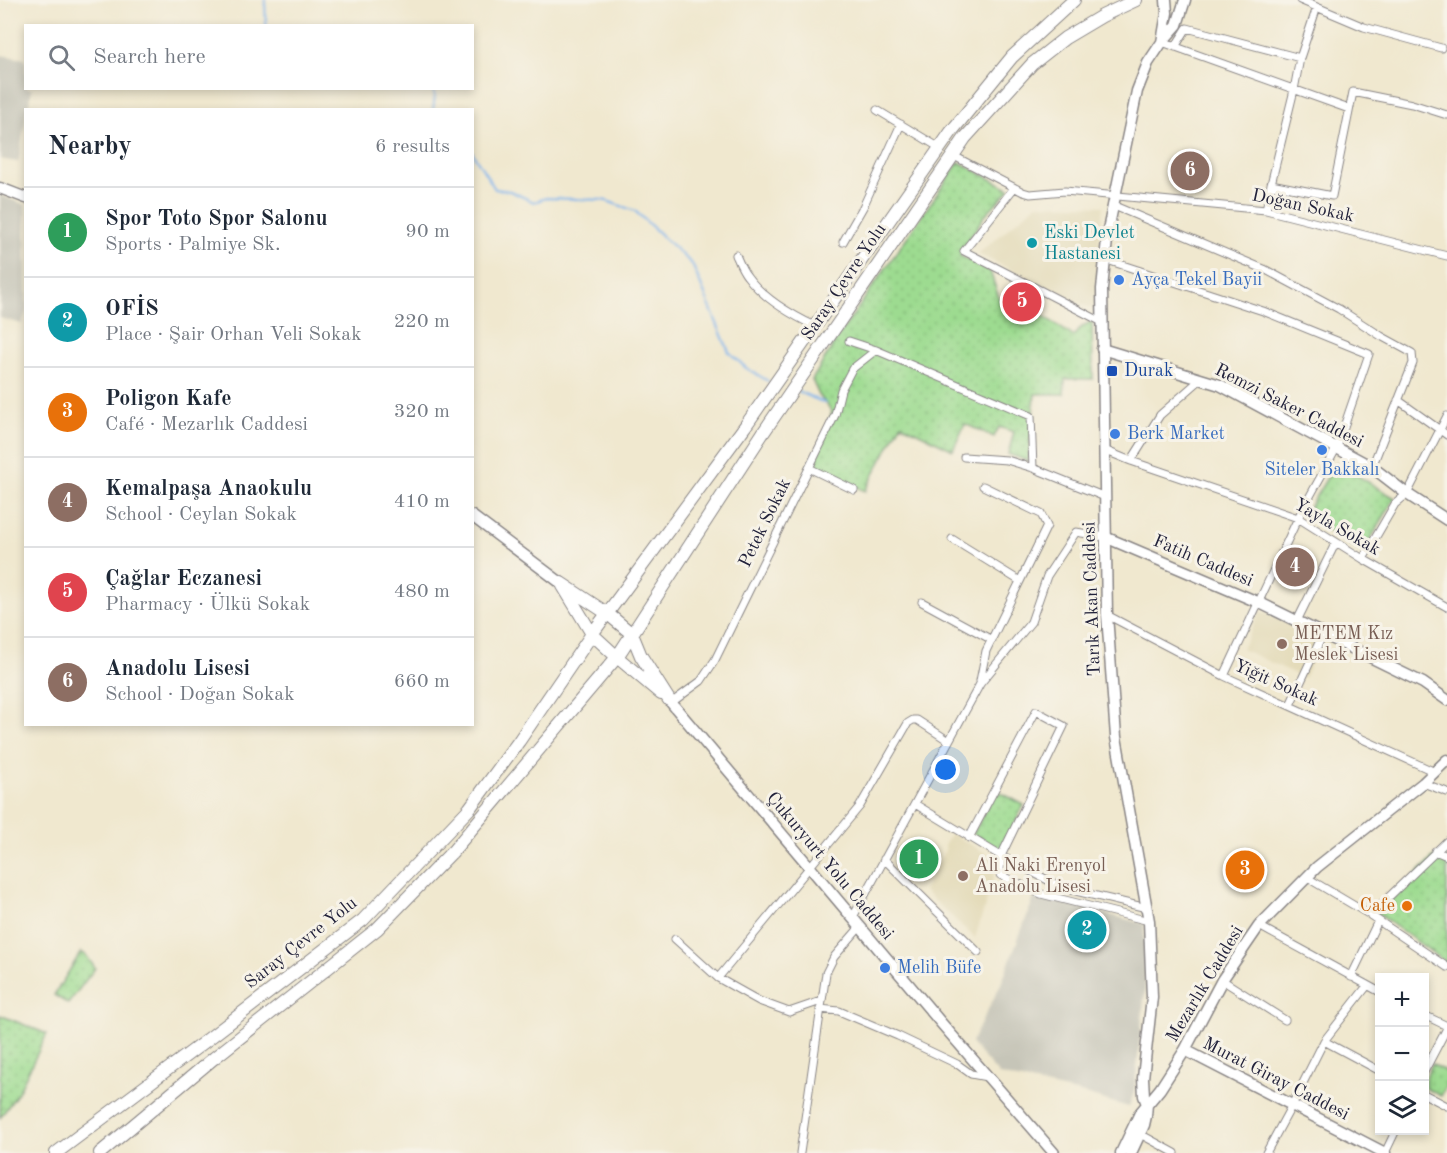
<!DOCTYPE html>
<meta charset="utf-8">
<style>
:root{--surface:#fff;--page:#f2f2f3;--text:#1f2937;--muted:#747a83;--line:#e0e1e3;--accent:#c8321e}
body{margin:0;font-family:"Old Standard TT",serif;background:var(--page);color:var(--text)}
.controls{position:absolute;right:18px;bottom:18px;display:grid;overflow:hidden;border-radius:0px;box-shadow:0 3px 9px #0003}
.controls button{width:54px;height:54px;display:grid;place-items:center;padding:0;border:0;border-bottom:2px solid var(--line);background:var(--surface);color:var(--text);font:30px sans-serif}
.you{position:absolute;left:946px;top:770px;width:21px;height:21px;margin:-15px;border:4px solid #fff;border-radius:50%;background:#1a73e8;box-shadow:0 0 0 9px #1a73e833}
.badge{display:grid;place-items:center;width:39px;height:39px;border-radius:50%;background:var(--accent);color:#fff;font-size:20px;font-weight:700}
.pin{position:absolute;translate:-50% -50%;border:3px solid #fff;box-shadow:0 2px 6px #0006}
.list{margin:0;padding:0;list-style:none}
h2{display:flex;justify-content:space-between;align-items:center;height:78px;margin:0;padding:0 24px;font-size:26px}
h2 small{font-size:20px;font-weight:400;color:var(--muted)}
.list li{display:grid;grid-template-columns:39px 1fr auto;gap:18px;align-items:center;box-sizing:border-box;height:90px;padding:0 24px;border-top:2px solid var(--line)}
.list b{display:block;font-size:22px;white-space:nowrap}
.list p{margin:0;font-size:20px;white-space:nowrap;color:var(--muted)}
.list em{font-size:20px;font-style:normal;color:var(--muted)}
.icon{flex:none;width:33px;height:33px;fill:none;stroke:currentColor;stroke-width:2;stroke-linecap:round;stroke-linejoin:round}
.map{position:relative;flex:none;width:1447px;height:1153px;overflow:hidden}
.search{position:absolute;background:var(--surface);box-shadow:0 3px 9px #0003;left:24px;top:24px;width:450px;height:66px;display:flex;align-items:center;gap:15px;box-sizing:border-box;padding:0 21px;border-radius:0px;color:var(--muted);font-size:22px}
.panel{position:absolute;background:var(--surface);box-shadow:0 3px 9px #0003;left:24px;top:108px;width:450px;height:618px;border-radius:0px}
.map>svg:first-child{display:block}
.built{fill:#e4dbba}
.industrial{fill:#c6c5b8}
.green{fill:url(#green-dots);stroke:#607e66;stroke-width:1.5}
.lines{fill:none;stroke-linecap:round;stroke-linejoin:round}
.stream{stroke:#7eb4ed;stroke-width:2}
.street-casing{stroke:#898585;stroke-width:9}
.secondary-casing{stroke:#898585;stroke-width:13}
.primary-casing{stroke:#898585;stroke-width:13}
.highway-casing{stroke:#898585;stroke-width:14}
.street{stroke:#fff;stroke-width:7}
.secondary{stroke:#fff;stroke-width:10}
.primary{stroke:#fff;stroke-width:10}
.highway{stroke:#fff;stroke-width:12}
.culture-dot{fill:#0f9aa8;stroke:#f7f3e8;stroke-width:2}
.shop-dot{fill:#3f7fe0;stroke:#f7f3e8;stroke-width:2}
.transit-dot{fill:#1a4fb4;stroke:#f7f3e8;stroke-width:2}
.education-dot{fill:#8d6e63;stroke:#f7f3e8;stroke-width:2}
.food-dot{fill:#e8710a;stroke:#f7f3e8;stroke-width:2}
.labels{text-anchor:middle;dominant-baseline:central;stroke-width:6;stroke-linejoin:round;paint-order:stroke}
.street-label{font-size:18px;fill:#22223b;stroke:#f7f3e8}
.culture-label{font-size:18px;fill:#0d838f;stroke:#f7f3e8;text-anchor:start}
.shop-label{font-size:18px;fill:#366cbe;stroke:#f7f3e8;text-anchor:start}
.transit-label{font-size:18px;fill:#164399;stroke:#f7f3e8;text-anchor:start}
.education-label{font-size:18px;fill:#785e54;stroke:#f7f3e8;text-anchor:start}
.food-label{font-size:18px;fill:#c56008;stroke:#f7f3e8;text-anchor:end}
</style>
<div class="map">
<svg width="1447" height="1153" viewBox="0 0 1447 1153">
<defs>
<pattern id="green-dots" width="8" height="8" patternUnits="userSpaceOnUse" patternTransform="scale(1.5)"><rect width="8" height="8" fill="#9ddb90"/><path d="M2 2h.1M6 6h.1" fill="none" stroke="#87bc7d" stroke-width="1.8" stroke-linecap="round"/></pattern>
</defs>
<rect width="100%" height="100%" fill="#f7f3e8"/>
<filter id="ink" filterUnits="userSpaceOnUse"><feTurbulence type="fractalNoise" baseFrequency=".0167" numOctaves="2"/><feDisplacementMap in="SourceGraphic" scale="12" xChannelSelector="R" yChannelSelector="G"/><feConvolveMatrix kernelMatrix="1 2 1 2 8 2 1 2 1" color-interpolation-filters="sRGB"/></filter>
<filter id="wash" filterUnits="userSpaceOnUse"><feTurbulence type="fractalNoise" baseFrequency=".008" numOctaves="4" result="noise"/><feDisplacementMap in="SourceGraphic" scale="24" xChannelSelector="R" yChannelSelector="G"/><feGaussianBlur stdDeviation="1.35" result="paint"/><feColorMatrix in="noise" values="0 0 0 0 0 0 0 0 0 0 0 0 0 0 0 0 0 1.4 0 .05"/><feComposite in="paint" operator="in"/></filter>
<g filter="url(#wash)">
<rect width="100%" height="100%" fill="#f0e8cf"/>
<!-- built -->
<path class="built" d="M1037,204L1103,206L1098,259L1097,311L978,254Z
M1260,611L1322,640L1304,678L1242,649Z
M951,833L999,861L975,938L924,891L946,848L944,846Z"/>
<!-- industrial -->
<path class="industrial" d="M0,55L25,59L26,88L32,89L28,109L26,110L25,122L18,162L0,159Z
M0,195L25,205L26,311L22,324L0,318Z
M1035,895L1144,924L1145,991L1134,1092L1129,1107L1085,1094L999,1075L971,1043L1001,984Z"/>
<!-- green -->
<path class="green" d="M959,162L1010,189L985,215L960,252V256L990,271L1001,304L1020,317L1039,313L1073,336L1083,326L1092,321L1093,379H1065L1064,394H1035L1028,461L1008,454L1014,432L999,427L994,437L965,424L953,450L901,424L865,491L817,468L815,463L832,412L819,395L812,380L838,337Z
M1336,463L1395,498L1363,552L1304,516Z
M996,790L1024,805L1001,850L973,834Z
M1434,857H1436L1447,861V963L1377,913Z
M81,952L86,955L95,968L68,1004L54,995Z
M0,1015L47,1034L17,1094L0,1118Z
M1432,1064L1447,1072V1084L1441,1096L1425,1088V1079Z"/>
<g class="lines">
<!-- stream -->
<path class="stream" d="M265,0L266,26
M432,88L435,96L433,110
M472,152L495,189L510,191L534,202L546,198L604,200L635,211L692,264L729,352L746,368L768,381
M799,392L825,403"/>
</g>
</g>
<g filter="url(#ink)">
<g class="lines">
<!-- street casing -->
<g class="street-casing">
<path id="street" d="M1300,0L1364,27L1441,48
M1162,42L1349,109
M1175,47L1187,28L1300,58
M877,110L940,148
M952,155L1023,192L1030,194L1065,191L1266,210L1447,256
M1271,184L1332,196L1353,92L1412,104L1447,115
M1014,188L964,251L1102,322
M1112,205L1266,270L1339,309L1381,336L1412,353L1413,363L1372,467
M1266,210L1271,184L1294,90L1300,58L1317,7
M843,242L863,207L901,124
M736,255C739,262 742,270 747,276C762,297 792,315 815,326
M1104,259L1263,311L1369,354L1337,447L1298,518L1224,676
M849,341L876,350L1031,416L1033,468
M1398,400L1447,435
M1104,450L1131,461L1298,518L1363,559L1447,607
M964,457L1007,460L1033,468L1105,497
M1131,461L1160,415L1201,379
M809,468L854,490
M952,539L1020,581
M1363,559L1395,504L1407,494L1447,416
M922,602L992,640
M1107,615L1224,676L1435,772
M1297,621L1336,542
M980,681L986,651L1047,526L1041,514L983,486
M671,703L701,681L715,660L835,415L841,390L852,369L876,350
M1290,705L1323,634
M1423,783L1447,792
M915,804L1001,856L1063,888L1147,908
M969,838L1036,711L1064,726L1001,856L1000,875L1041,894L1149,921
M1435,851L1447,856
M884,859L978,952
M1306,877L1370,915L1447,967
M1370,915L1447,841
M853,917L980,684L1031,622L1047,576L1076,532L1105,537
M1259,926L1380,992
M675,939L718,978L759,1001L789,1012L821,1001
M1351,977L1378,921
M718,978L860,806L908,723L913,720H917L949,741
M1222,980L1285,1020
M820,1009L839,1011L898,1036L957,1064L971,1074L987,1077
M1424,1015L1447,1026
M1324,1041L1380,1071
M1424,1072L1447,1028
M1424,1094L1447,1106
M1140,1134L1175,1153
M800,1153L826,973L834,957L860,927
M1266,1153L1292,1105L1324,1041L1367,986
M1385,1153L1396,1130"/>
</g>
<!-- secondary casing -->
<g class="secondary-casing">
<path id="secondary" d="M0,188L26,198
M1102,349L1220,385L1372,467L1407,494L1447,520
M472,516L561,583
M1105,537L1260,603L1423,683L1447,700"/>
</g>
<!-- primary casing -->
<g class="primary-casing">
<path id="primary" d="M1166,0L1167,13L1162,42L1177,25L1185,0
M669,700L942,1024L1054,1153
M1185,1050L1385,1153
M1121,1153L1140,1113L1160,1089L1185,1050L1222,980L1259,926L1317,867L1423,783L1447,760
M1131,1153L1144,1125L1146,1116L1147,1104L1144,1096L1143,1078L1152,997L1149,921L1116,737L1107,615L1102,289L1108,230L1137,91L1148,63L1162,42"/>
</g>
<!-- highway casing -->
<g class="highway-casing">
<path id="highway" d="M561,583L608,614L632,634L641,656L669,700
M563,586L592,634L617,657L661,694
M56,1153L203,1043L363,920L469,809L519,741L592,634L746,425L951,132L1012,57L1074,0
M100,1153L214,1058L377,929L453,851L617,657L763,433L965,138L1032,64L1065,38L1102,16L1136,0"/>
</g>
<!-- street -->
<use href="#street" class="street"/>
<!-- secondary -->
<use href="#secondary" class="secondary"/>
<!-- primary -->
<use href="#primary" class="primary"/>
<!-- highway -->
<use href="#highway" class="highway"/>
</g>
</g>
<!-- markers -->
<circle class="culture-dot" cx="1032" cy="243" r="6"/>
<g class="shop-dot">
<circle cx="1119" cy="280" r="6"/>
<circle cx="1115" cy="434" r="6"/>
<circle cx="1322" cy="450" r="6"/>
<circle cx="885" cy="968" r="6"/>
</g>
<rect class="transit-dot" x="1106" y="365" width="12" height="12" rx="3"/>
<g class="education-dot">
<circle cx="1282" cy="644" r="6"/>
<circle cx="963" cy="876" r="6"/>
</g>
<circle class="food-dot" cx="1407" cy="906" r="6"/>
<g class="labels">
<!-- street labels -->
<g class="street-label">
<text transform="translate(1303 206) rotate(12)">Doğan Sokak</text>
<text transform="translate(844 282) rotate(-56)">Saray Çevre Yolu</text>
<text transform="translate(1289 406) rotate(27)">Remzi Saker Caddesi</text>
<text transform="translate(765 523) rotate(-64)">Petek Sokak</text>
<text transform="translate(1337 527) rotate(30)">Yayla Sokak</text>
<text transform="translate(1203 561) rotate(23)">Fatih Caddesi</text>
<text transform="translate(1092 599) rotate(-92)">Tarık Akan Caddesi</text>
<text transform="translate(1276 683) rotate(24)">Yiğit Sokak</text>
<text transform="translate(830 866) rotate(50)">Çukuryurt Yolu Caddesi</text>
<text transform="translate(301 943) rotate(-38)">Saray Çevre Yolu</text>
<text transform="translate(1205 984) rotate(-59)">Mezarlık Caddesi</text>
<text transform="translate(1276 1079) rotate(27)">Murat Giray Caddesi</text>
</g>
<!-- culture labels -->
<g class="culture-label">
<text x="1044" y="233">Eski Devlet<tspan x="1044" dy="21">Hastanesi</tspan></text>
</g>
<!-- shop labels -->
<g class="shop-label">
<text x="1131" y="280">Ayça Tekel Bayii</text>
<text x="1127" y="434">Berk Market</text>
<text x="1322" y="470" text-anchor="middle">Siteler Bakkalı</text>
<text x="897" y="968">Melih Büfe</text>
</g>
<!-- transit labels -->
<g class="transit-label">
<text x="1124" y="371">Durak</text>
</g>
<!-- education labels -->
<g class="education-label">
<text x="1294" y="634">METEM Kız<tspan x="1294" dy="21">Meslek Lisesi</tspan></text>
<text x="975" y="866">Ali Naki Erenyol<tspan x="975" dy="21">Anadolu Lisesi</tspan></text>
</g>
<!-- food labels -->
<g class="food-label">
<text x="1395" y="906">Cafe</text>
</g>
</g>
</svg>
<div class="controls">
<button>+</button>
<button>−</button>
<button><svg class="icon" aria-label="layers" viewBox="0 0 24 24"><path d="M12 4l9 5-9 5-9-5zM3 14l9 5 9-5"/></svg></button>
</div>
<div class="you"></div>
<div class="pin badge" style="left:919px;top:859px;background:#2e9e5b">1</div>
<div class="pin badge" style="left:1087px;top:930px;background:#0f9aa8">2</div>
<div class="pin badge" style="left:1245px;top:870px;background:#e8710a">3</div>
<div class="pin badge" style="left:1295px;top:567px;background:#8d6e63">4</div>
<div class="pin badge" style="left:1022px;top:302px;background:#e0444e">5</div>
<div class="pin badge" style="left:1190px;top:171px;background:#8d6e63">6</div>
<div class="search"><svg class="icon" aria-label="search" viewBox="0 0 24 24"><circle cx="10" cy="10" r="6"/><path d="M15 15l6 6"/></svg>Search here</div>
<section class="panel">
<h2>Nearby<small>6 results</small></h2>
<ul class="list">
<li><span class="badge" style="background:#2e9e5b">1</span><div><b>Spor Toto Spor Salonu</b><p>Sports · Palmiye Sk.</p></div><em>90 m</em></li>
<li><span class="badge" style="background:#0f9aa8">2</span><div><b>OFİS</b><p>Place · Şair Orhan Veli Sokak</p></div><em>220 m</em></li>
<li><span class="badge" style="background:#e8710a">3</span><div><b>Poligon Kafe</b><p>Café · Mezarlık Caddesi</p></div><em>320 m</em></li>
<li><span class="badge" style="background:#8d6e63">4</span><div><b>Kemalpaşa Anaokulu</b><p>School · Ceylan Sokak</p></div><em>410 m</em></li>
<li><span class="badge" style="background:#e0444e">5</span><div><b>Çağlar Eczanesi</b><p>Pharmacy · Ülkü Sokak</p></div><em>480 m</em></li>
<li><span class="badge" style="background:#8d6e63">6</span><div><b>Anadolu Lisesi</b><p>School · Doğan Sokak</p></div><em>660 m</em></li>
</ul>
</section>
</div>
